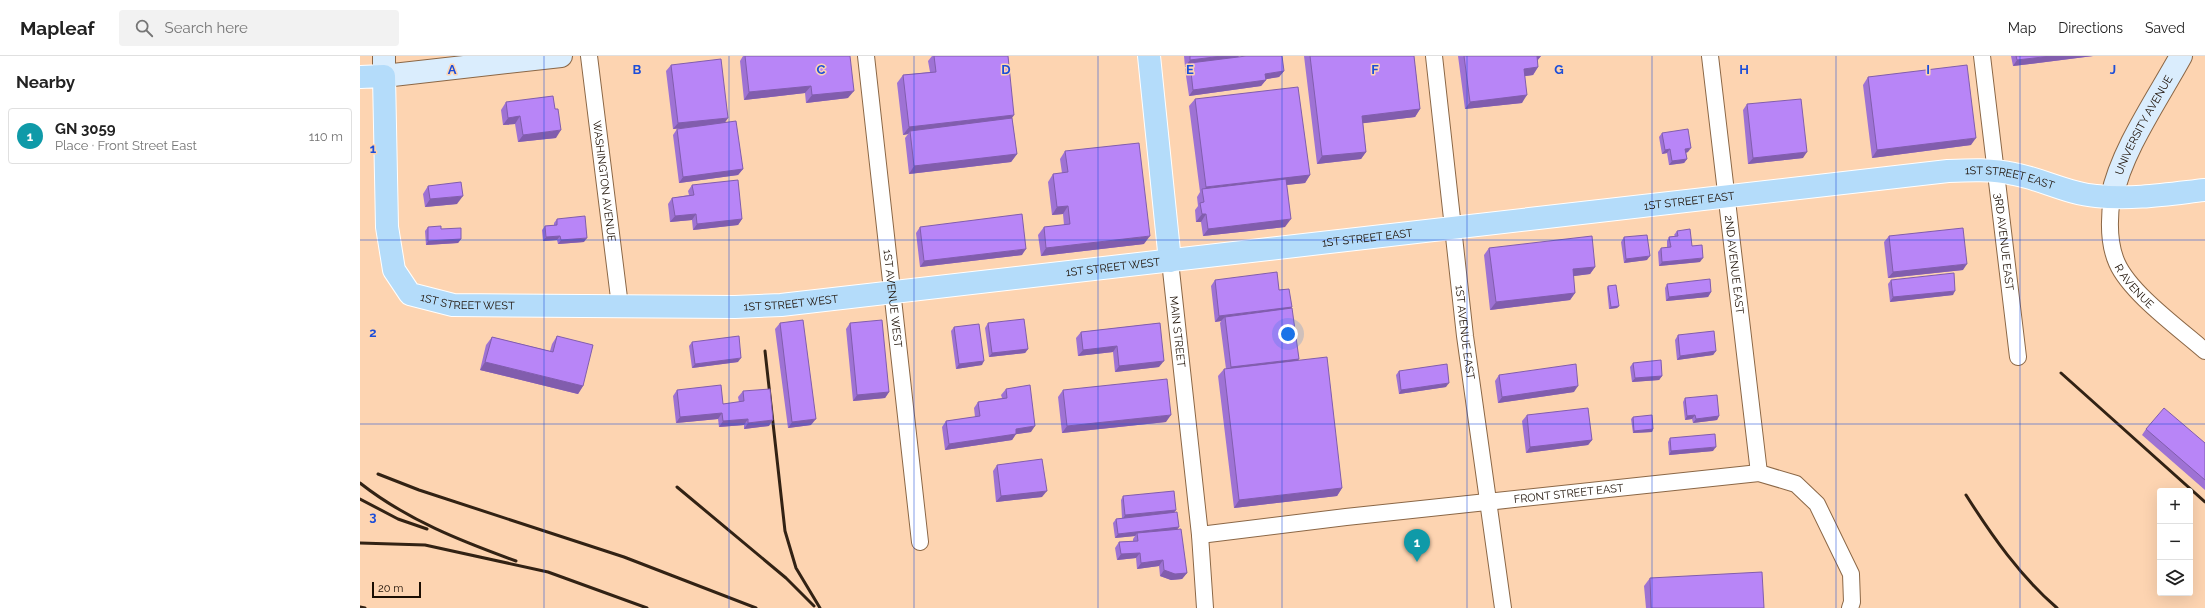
<!DOCTYPE html>
<meta charset="utf-8">
<style>
:root{--surface:#fff;--page:#f2f2f2;--text:#222;--muted:#767676;--line:#e0e0e0;--accent:#2563eb}
body{margin:0;font-family:Raleway,sans-serif;background:var(--page);color:var(--text)}
.controls{position:absolute;right:12px;bottom:12px;display:grid;overflow:hidden;border-radius:4px;box-shadow:0 4px 16px #0002}
.controls button{width:36px;height:36px;display:grid;place-items:center;padding:0;border:0;border-bottom:1px solid var(--line);background:var(--surface);color:var(--text);font:20px sans-serif}
.scale{position:absolute;left:12px;bottom:10px;width:49px;box-sizing:border-box;padding-left:4px;border:2px solid #1b0e03;border-top:0;font-size:11px;line-height:14px;white-space:nowrap;color:#1b0e03;-webkit-text-stroke:3px #fdd4b1;paint-order:stroke}
.you{position:absolute;left:928px;top:278px;width:14px;height:14px;margin:-10px;border:3px solid #fff;border-radius:50%;background:#1a73e8;box-shadow:0 0 0 6px #1a73e833}
.badge{display:grid;place-items:center;width:26px;height:26px;border-radius:50%;background:var(--accent);color:#fff;font-size:13px;font-weight:700}
.pin{position:absolute;translate:-50% -33px;filter:drop-shadow(0 1px 2px #0008)}
.pin::after{content:'';position:absolute;top:21px;width:14px;height:12px;background:inherit;clip-path:polygon(0 0,100% 0,50% 100%)}
.list{margin:0;padding:0;list-style:none}
h2{display:flex;justify-content:space-between;align-items:center;height:52px;margin:0;padding:0 16px;font-size:17px}
h2 small{font-size:13px;font-weight:400;color:var(--muted)}
.list li{display:grid;grid-template-columns:26px 1fr auto;gap:12px;align-items:center;box-sizing:border-box;height:56px;margin:0 8px 8px;padding:0 8px;border:1px solid var(--line);border-radius:4px}
.list b{display:block;font-size:15px;white-space:nowrap}
.list p{margin:0;font-size:13px;white-space:nowrap;color:var(--muted)}
.list em{font-size:13px;font-style:normal;color:var(--muted)}
.icon{flex:none;width:22px;height:22px;fill:none;stroke:currentColor;stroke-width:2;stroke-linecap:round;stroke-linejoin:round}
.map{position:relative;flex:none;width:1845px;height:552px;overflow:hidden}
header{display:flex;align-items:center;gap:24px;box-sizing:border-box;height:56px;padding:0 20px;background:var(--surface);border-bottom:1px solid var(--line)}
header strong{font-size:19px}
nav{display:flex;gap:22px;margin-inline-start:auto;font-size:14px}
.search{width:280px;height:36px;background:var(--page);display:flex;align-items:center;gap:10px;box-sizing:border-box;padding:0 14px;border-radius:4px;color:var(--muted);font-size:15px}
main{display:flex}
aside{flex:1;background:var(--surface)}
.map>svg:first-child{display:block}
.lines{fill:none;stroke-linecap:round;stroke-linejoin:round}
.street-casing{stroke:#8b6746;stroke-width:18}
.secondary-casing{stroke:#8b6746;stroke-width:24}
.primary-casing{stroke:#fff;stroke-width:24}
.street{stroke:#fff;stroke-width:16}
.secondary{stroke:#daedfd;stroke-width:22}
.primary{stroke:#b4dcfa;stroke-width:22}
.rail{stroke:#322214;stroke-width:3}
.wall{fill:#9e72d4}
.shaded-wall{fill:#815dad}
.building{fill:#b885f7;stroke:#815dad}
.grid{fill:none;stroke:#1d4ed8;stroke-width:1;stroke-opacity:0.55}
.labels{text-anchor:middle;dominant-baseline:central;stroke-width:3;stroke-linejoin:round;paint-order:stroke}
.street-label{font-size:11px;fill:#1b0e03;stroke:#fdd4b1}
.grid-label{font-size:13px;text-anchor:middle;font-weight:bold;fill:#1d4ed8;stroke:#fdd4b1;stroke-width:3;stroke-linejoin:round;paint-order:stroke}
</style>
<header>
<strong>Mapleaf</strong>
<div class="search"><svg class="icon" aria-label="search" viewBox="0 0 24 24"><circle cx="10" cy="10" r="6"/><path d="M15 15l6 6"/></svg>Search here</div>
<nav><a>Map</a><a>Directions</a><a>Saved</a></nav>
</header>
<main>
<aside>
<h2>Nearby<small></small></h2>
<ul class="list">
<li><span class="badge" style="background:#0f9aa8">1</span><div><b>GN 3059</b><p>Place · Front Street East</p></div><em>110 m</em></li>
</ul>
</aside>
<div class="map">
<svg width="1845" height="552" viewBox="0 0 1845 552">
<rect width="100%" height="100%" fill="#fdd4b1"/>
<g class="lines">
<!-- street casing -->
<g class="street-casing">
<g id="street">
<path id="s1" d="M229,0L260,250"/>
<path id="s2" d="M506,0L560,486"/>
<path id="s3" d="M1074,0L1105,280L1143,552"/>
<path id="s4" d="M1350,0L1399,417"/>
<path id="s5" d="M1622,0L1658,301"/>
<path id="s6" d="M1752,141C1749,162 1748,187 1757,207C1770,237 1820,273 1845,295"/>
<path id="s7" d="M810,205L840,479L845,552"/>
<path id="s8" d="M840,479L986,461L1399,417L1436,428L1457,448L1491,518L1492,546L1490,552"/>
</g>
</g>
<!-- secondary casing -->
<g class="secondary-casing">
<g id="secondary">
<path d="M24,0V20L201,0"/>
<path id="s9" d="M1752,141C1761,95 1798,42 1821,0"/>
</g>
</g>
<!-- primary casing -->
<g class="primary-casing">
<g id="primary">
<path d="M789,0L810,205"/>
<path id="s10" d="M0,21L24,20L27,171L34,214L50,238L93,249L375,251L421,249L1588,115C1610,114 1632,113 1654,118C1682,123 1708,138 1736,140C1772,144 1809,138 1845,134"/>
</g>
</g>
<!-- street -->
<use href="#street" class="street"/>
<!-- secondary -->
<use href="#secondary" class="secondary"/>
<!-- primary -->
<use href="#primary" class="primary"/>
<!-- rail -->
<path class="rail" d="M405,295L425,475L436,512L460,552
M1701,317L1845,446
M18,418L59,434L264,501L396,552
M0,427C47,464 101,485 156,505
M317,431L426,522L454,550
M1606,439C1632,480 1660,520 1697,552
M0,443L38,463L67,473
M0,487L65,489L188,516L287,552
M0,551L5,552"/>
</g>
<!-- wall -->
<path class="wall" d="M383,0H490L488,42L446,47L445,37L384,44L380,5Z
M572,0H648L652,62L657,98L651,106L549,118L545,82L548,78L543,79L537,27L543,19L570,16L568,5Z
M824,0H879L878,1L924,15L919,21L905,23L906,24L901,30L829,40L825,13L827,11H825Z
M944,0H1054L1060,53L1055,61L1003,67L1006,96L1001,103L957,108Z
M1098,0H1181L1177,5L1178,11L1173,19L1165,20L1162,47L1105,53Z
M1651,0H1733L1653,10Z
M311,9L364,67L383,113L378,119L319,127L313,79L317,73L340,70L313,73L306,15Z
M1508,21L1611,89L1512,102L1503,29Z
M835,43L950,119L945,127L926,129L925,171L843,180L841,166H836L835,154L838,150L837,141L840,136L829,50Z
M146,46L196,82L158,86L155,68L143,69L141,54Z
M1387,48L1443,102L1388,108L1383,54Z
M1302,77L1328,96L1326,97L1327,103L1324,107L1309,109L1307,97L1302,98L1299,81Z
M705,95L784,188L681,200L678,179L684,171L704,169L703,158L692,159L688,126L693,118L702,117L700,103Z
M332,129L382,163L378,169L333,174L332,164L310,166L308,148L312,142L329,139L328,135Z
M68,130L97,148L65,151L63,138Z
M197,163L224,186L198,188L197,184L183,185L182,174L185,170L194,169V167Z
M68,171L81,173L101,183L98,187L66,189L65,175Z
M560,171L662,199L560,211L556,177Z
M1317,175L1332,190L1340,206L1299,210L1298,196L1301,192H1307V185L1309,181L1315,180L1314,179Z
M1529,180L1603,214L1528,222L1524,186Z
M1264,181L1287,204L1264,207L1261,186Z
M1129,192L1235,211L1230,218L1213,220L1215,237L1210,244L1130,254L1124,199Z
M855,224L919,234L931,252L938,304L982,432L977,440L874,452L858,320L864,313H866L860,267L861,265L855,266L851,230Z
M1531,224L1593,239L1530,246L1528,228Z
M1307,228L1351,236L1348,241L1306,245L1305,232Z
M1248,230L1259,250L1257,252L1249,253L1247,232Z
M420,267L451,369L428,372L415,273Z
M490,267L529,336L525,342L493,345L486,273Z
M628,267L668,293L665,297L629,301L625,272Z
M800,267L799,311L755,316L753,296L718,300L716,282L721,276Z
M594,271L622,309L596,313L591,275Z
M1318,279L1356,295L1353,299L1317,304L1315,284Z
M197,280L223,330L218,338L120,314L126,289L132,281L190,295L192,288Z
M332,286L378,306L332,312L329,290Z
M1273,307L1302,320L1299,324L1272,326L1270,311Z
M1039,315L1086,331L1039,338L1036,319Z
M1139,319L1214,336L1138,347L1135,325Z
M646,333L671,376L656,378L652,384L585,394L582,371L586,365L615,361L614,352L618,346L642,342L641,339Z
M317,334L363,348L379,346L378,341L383,335L409,370L384,373V369L359,371L358,363L316,367L313,340Z
M703,334L806,366L702,377L698,341Z
M1325,342L1359,360L1357,364L1333,367L1332,363L1325,364L1323,346Z
M1167,359L1232,384L1228,389L1166,397L1162,365Z
M1273,361L1293,373L1292,376L1273,377L1271,363Z
M1786,373L1845,387V434L1782,379Z
M1310,382L1353,395L1309,399L1308,386Z
M637,409L682,441L636,446L633,415Z
M763,440L816,454L814,456L827,517L822,523L811,524L800,520L799,510L777,513L776,502L757,504L755,492L759,486L773,485V483L775,480L755,482L753,467L756,463L762,462L761,444Z
M1290,522L1404,552H1286L1284,530Z"/>
<!-- shaded-wall -->
<path class="shaded-wall" d="M862,0H879L875,5L830,7L827,11H825L830,4Z
M1176,0H1181L1176,6Z
M1691,0H1733L1653,10L1657,4Z
M1178,11L1173,19L1159,21L1164,13Z
M924,15L919,21L901,24L905,18Z
M906,24L901,30L829,40L833,34Z
M451,30L445,37L384,44L389,36Z
M494,35L488,42L446,47L452,39Z
M1167,39L1162,47L1105,53L1110,46Z
M1060,53L1055,61L997,68L1002,60Z
M654,59L649,67L550,75L548,78L543,79L549,71Z
M160,60L155,68L143,69L148,62Z
M368,62L364,68L313,73L318,67Z
M201,74L196,82L158,86L163,79Z
M1616,82L1611,89L1512,102L1517,94Z
M1331,92L1328,96L1323,97L1325,93Z
M1310,93L1307,97L1302,98L1305,94Z
M1006,96L1001,103L957,108L962,100Z
M1447,96L1443,102L1388,108L1393,102Z
M657,98L651,106L549,118L554,110Z
M1327,103L1324,107L1309,109L1312,105Z
M383,113L378,119L319,127L323,121Z
M950,119L945,127L843,138V135L846,131Z
M103,140L97,148L65,151L70,143Z
M708,150L703,158L692,159L697,151Z
M336,158L332,164L310,166L315,160Z
M842,158H846L841,166H836Z
M382,163L378,169L333,174L337,168Z
M931,163L925,171L843,180L848,173Z
M200,180L197,184L183,185L186,181Z
M790,180L784,188L681,200L686,192Z
M227,182L224,186L198,188L201,184Z
M101,183L98,187L66,189L68,185Z
M666,193L662,199L560,211L564,205Z
M1290,200L1287,204L1264,207L1266,203Z
M1343,202L1340,206L1299,210L1302,206Z
M1607,208L1603,214L1528,222L1533,216Z
M1235,211L1230,218L1207,221L1213,213Z
M1595,235L1593,239L1530,246L1533,241Z
M1351,236L1348,241L1306,245L1309,241Z
M1215,237L1210,244L1130,254L1136,246Z
M1259,250L1257,252L1249,253L1251,251Z
M932,251L927,257L865,261L861,265L855,266L859,260Z
M757,290L753,296L718,300L723,294Z
M668,293L665,297L629,301L632,297Z
M1356,295L1353,299L1317,304L1320,300Z
M381,302L378,306L332,312L335,308Z
M939,303L934,309L867,317L871,311Z
M624,305L622,309L596,313L599,308Z
M804,305L799,311L755,316L759,310Z
M125,306L223,330L218,338L120,314Z
M1302,320L1299,324L1272,326L1275,322Z
M1089,327L1086,331L1039,338L1041,334Z
M1218,330L1214,336L1138,347L1142,341Z
M529,336L525,342L493,345L497,339Z
M362,357L358,363L316,367L320,361Z
M811,359L806,366L702,377L707,370Z
M1335,359L1332,363L1325,364L1327,360Z
M1359,360L1357,364L1333,367L1336,363Z
M388,363L384,369L359,371L363,365Z
M456,363L451,369L428,372L432,366Z
M413,364L409,370L384,373L388,367Z
M675,370L671,376L651,379L656,373Z
M1293,373L1292,376L1273,377L1274,375Z
M656,378L652,384L585,394L589,388Z
M1232,384L1228,389L1166,397L1170,391Z
M1356,391L1353,395L1309,399L1311,395Z
M982,432L977,440L874,452L879,444Z
M687,435L682,441L636,446L641,440Z
M816,454L813,458L763,463L765,459Z
M819,471L816,475L777,477L775,480L755,482L758,478Z
M780,497L776,502L757,504L761,498Z
M803,504L799,510L777,513L781,507Z
M804,514L827,517L822,523L811,524L800,520Z"/>
<!-- building -->
<path class="building" d="M385,0H490L494,35L452,39L451,30L389,36Z
M574,0H648L654,59L549,71L543,19L576,16Z
M830,0H862L830,4Z
M886,0H922L924,15L905,18L906,24L833,34L830,7Z
M950,0H1054L1060,53L1002,60L1006,96L962,100Z
M1104,0H1177L1178,11L1164,13L1167,39L1110,46Z
M1656,0H1691L1657,4Z
M361,3L368,62L318,67L311,9Z
M1607,9L1616,82L1517,94L1508,21Z
M938,31L950,119L846,131L835,43Z
M193,40L195,53H198L201,74L163,79L160,60L148,62L146,46Z
M1441,43L1447,96L1393,102L1387,48Z
M652,62L657,98L554,110L550,75Z
M376,65L383,113L323,121L317,73Z
M1328,73L1331,92L1325,93L1327,103L1312,105L1310,93L1305,94L1302,77Z
M779,87L790,180L686,192L684,171L710,168L708,150L697,151L693,118L708,116L705,95Z
M926,123L931,163L848,173L846,158H842L840,147L844,146L842,133Z
M378,124L382,163L337,168L336,158L315,160L312,142L334,139L332,129Z
M101,126L103,140L70,143L68,130Z
M662,158L666,193L564,205L560,171Z
M225,160L227,182L201,184L200,180L186,181L185,170L197,169V163Z
M81,170V173L101,172V183L68,185V171Z
M1603,172L1607,208L1533,216L1529,180Z
M1330,173L1332,190L1342,189L1343,202L1302,206L1301,192L1311,191L1309,181L1318,180L1317,175Z
M1287,179L1290,200L1266,203L1264,181Z
M1232,180L1235,211L1213,213L1215,237L1136,246L1129,192Z
M917,216L919,234L929,233L932,251L859,260L855,224Z
M1594,217L1595,235L1533,241L1531,224Z
M1350,223L1351,236L1309,241L1307,228Z
M1256,229L1259,250L1251,251L1248,230Z
M932,252L939,303L871,311L865,261Z
M664,263L668,293L632,297L628,267Z
M443,264L456,363L432,366L420,267Z
M522,264L529,336L497,339L490,267Z
M800,267L804,305L759,310L757,290L723,294L721,276Z
M619,268L624,305L599,308L594,271Z
M1354,275L1356,295L1320,300L1318,279Z
M197,280L233,289L223,330L125,306L132,281L193,296Z
M379,280L381,302L335,308L332,286Z
M967,301L982,432L879,444L864,313Z
M1301,304L1302,320L1275,322L1273,307Z
M1087,308L1089,327L1041,334L1039,315Z
M1216,308L1218,330L1142,341L1139,319Z
M807,323L811,359L707,370L703,334Z
M361,329L363,348L384,345L383,335L410,333L413,364L388,367V363L363,365L362,357L320,361L317,334Z
M670,329L675,370L656,373V378L589,388L586,365L620,360L618,346L647,342L646,333Z
M1357,339L1359,360L1336,363L1335,359L1327,360L1325,342Z
M1228,352L1232,384L1170,391L1167,359Z
M1804,352L1845,387V424L1786,373Z
M1292,359L1293,373L1274,375L1273,361Z
M1355,378L1356,391L1311,395L1310,382Z
M682,403L687,435L641,440L637,409Z
M814,435L816,454L765,459L763,440Z
M817,456L819,471L758,478L756,463Z
M821,473L827,517L815,518L804,514L803,504L781,507L780,497L761,498L759,486L778,485L777,477Z
M1402,516L1404,552H1291L1290,522Z"/>
<!-- grid -->
<path class="grid" d="M184,0V552M369,0V552M554,0V552M738,0V552M922,0V552M1107,0V552M1292,0V552M1476,0V552M1660,0V552M0,184H1845M0,368H1845"/>
<g class="labels">
<!-- street labels -->
<g class="street-label">
<text stroke="none"><textPath href="#s9" startOffset="79">UNIVERSITY AVENUE</textPath></text>
<text stroke="none"><textPath href="#s10" startOffset="1857">1ST STREET EAST</textPath></text>
<text stroke="none"><textPath href="#s1" startOffset="126">WASHINGTON AVENUE</textPath></text>
<text stroke="none"><textPath href="#s10" startOffset="1534">1ST STREET EAST</textPath></text>
<text stroke="none"><textPath href="#s10" startOffset="1210">1ST STREET EAST</textPath></text>
<text stroke="none"><textPath href="#s5" startOffset="187">3RD AVENUE EAST</textPath></text>
<text stroke="none"><textPath href="#s4" startOffset="210">2ND AVENUE EAST</textPath></text>
<text stroke="none"><textPath href="#s10" startOffset="954">1ST STREET WEST</textPath></text>
<text stroke="none"><textPath href="#s6" startOffset="96">R AVENUE</textPath></text>
<text stroke="none"><textPath href="#s2" startOffset="244">1ST AVENUE WEST</textPath></text>
<text stroke="none"><textPath href="#s10" startOffset="306">1ST STREET WEST</textPath></text>
<text stroke="none"><textPath href="#s10" startOffset="630">1ST STREET WEST</textPath></text>
<text stroke="none"><textPath href="#s7" startOffset="71">MAIN STREET</textPath></text>
<text stroke="none"><textPath href="#s3" startOffset="278">1ST AVENUE EAST</textPath></text>
<text stroke="none"><textPath href="#s8" startOffset="371">FRONT STREET EAST</textPath></text>
</g>
</g>
<g class="grid-label">
<text x="92" y="18">A</text>
<text x="277" y="18">B</text>
<text x="461" y="18">C</text>
<text x="646" y="18">D</text>
<text x="830" y="18">E</text>
<text x="1015" y="18">F</text>
<text x="1199" y="18">G</text>
<text x="1384" y="18">H</text>
<text x="1568" y="18">I</text>
<text x="1753" y="18">J</text>
<text x="13" y="97">1</text>
<text x="13" y="281">2</text>
<text x="13" y="465">3</text>
</g>
</svg>
<div class="controls">
<button>+</button>
<button>−</button>
<button><svg class="icon" aria-label="layers" viewBox="0 0 24 24"><path d="M12 4l9 5-9 5-9-5zM3 14l9 5 9-5"/></svg></button>
</div>
<div class="scale">20 m</div>
<div class="you"></div>
<div class="pin badge" style="left:1057px;top:506px;background:#0f9aa8">1</div>
</div>
</main>
